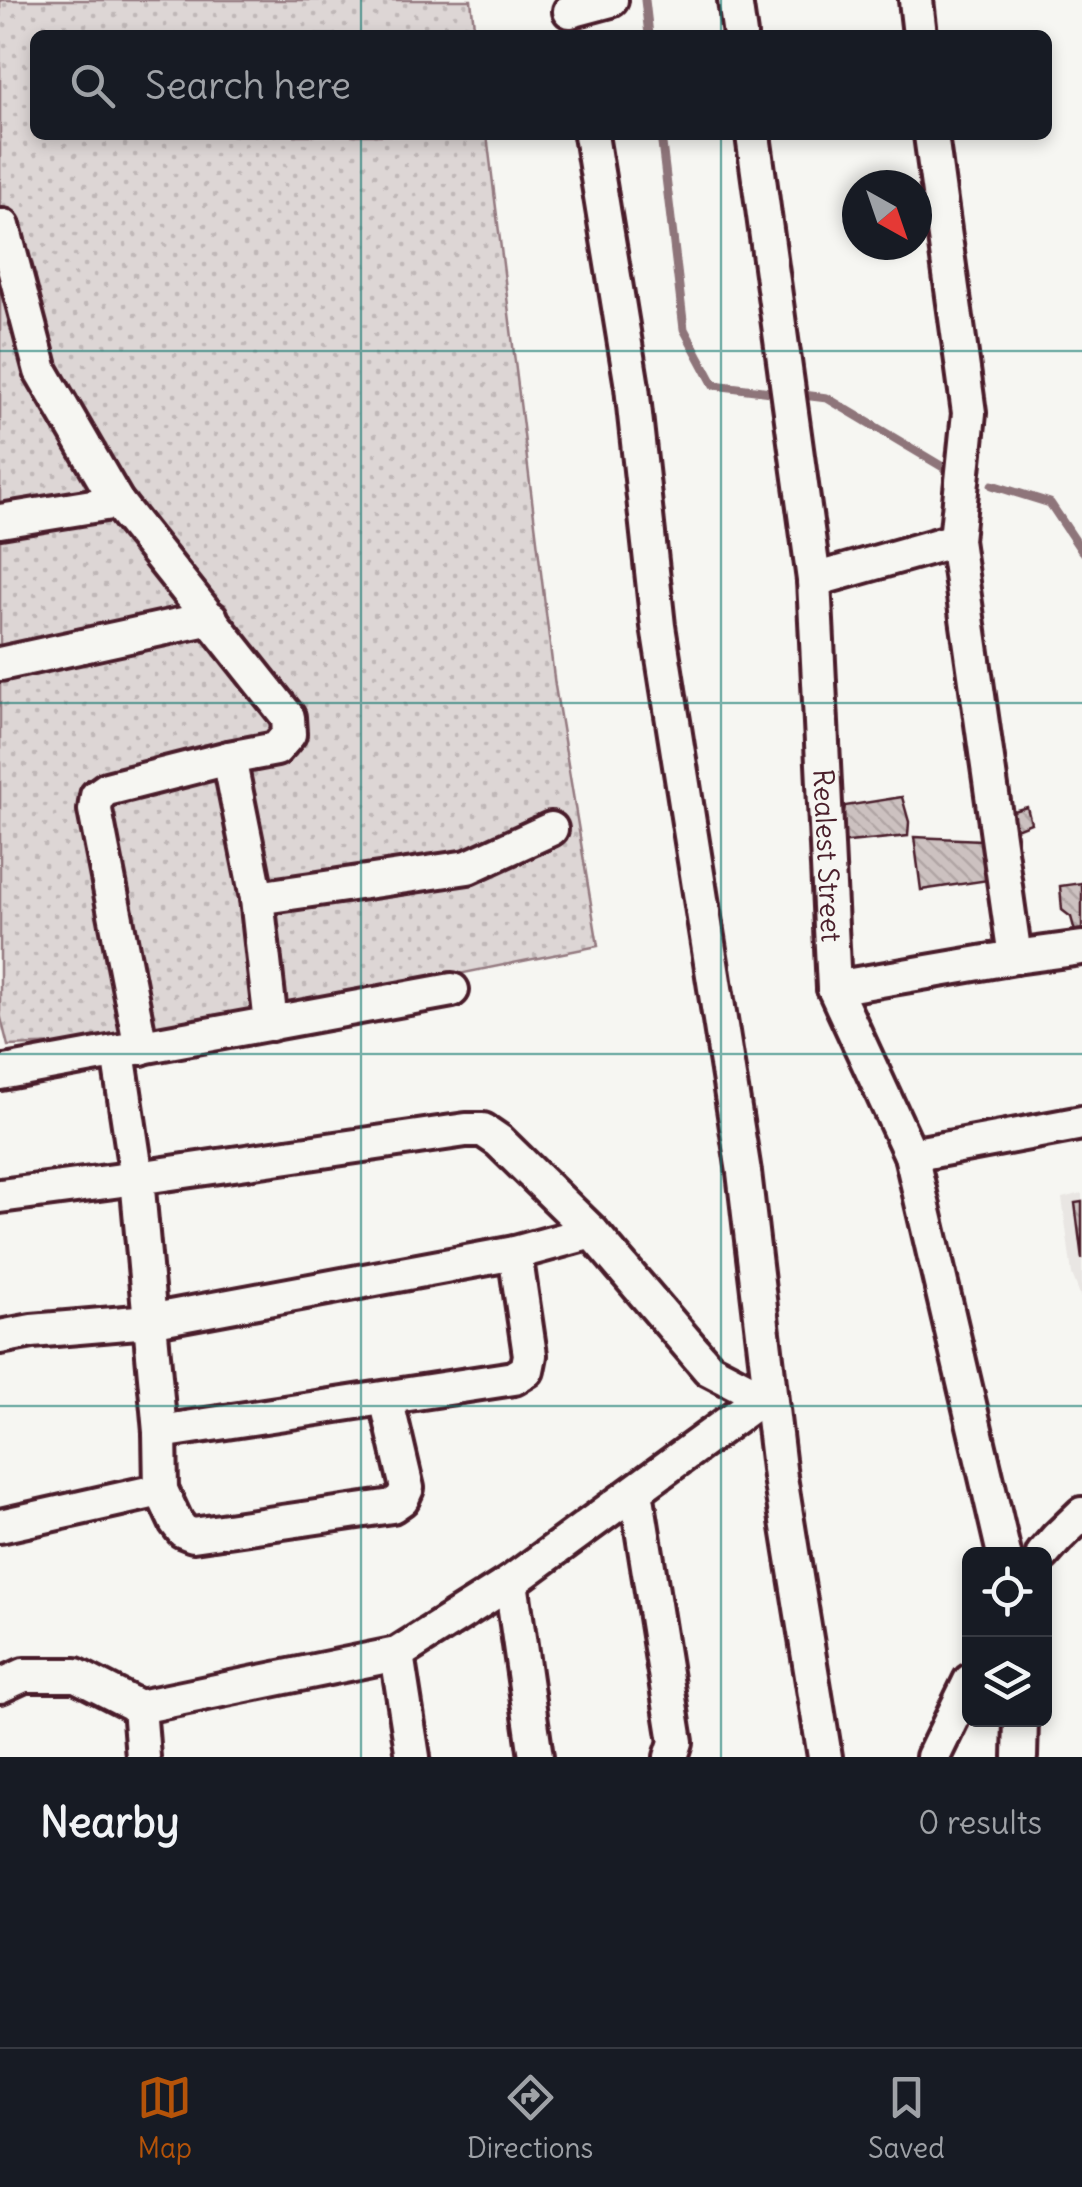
<!DOCTYPE html>
<style>
:root{--surface:#171b24;--page:#242831;--text:#f1f3f6;--muted:#9ea1a6;--line:#363941;--accent:#b45309}
body{margin:0;font-family:Delius,sans-serif;background:var(--page);color:var(--text)}
.controls{position:absolute;right:30px;bottom:30px;display:grid;overflow:hidden;border-radius:15px;box-shadow:0 5px 15px #0003}
.controls button{width:90px;height:90px;display:grid;place-items:center;padding:0;border:0;border-bottom:2px solid var(--line);background:var(--surface);color:var(--text);font:50px sans-serif}
.compass{position:absolute;left:842px;top:170px;width:90px;height:90px;border-radius:50%;background:var(--surface);box-shadow:0 5px 15px #0003;rotate:140deg}
.list{margin:0;padding:0;list-style:none}
h2{display:flex;justify-content:space-between;align-items:center;height:130px;margin:0;padding:0 40px;font-size:42px}
h2 small{font-size:32px;font-weight:400;color:var(--muted)}
.icon{flex:none;width:55px;height:55px;fill:none;stroke:currentColor;stroke-width:2;stroke-linecap:round;stroke-linejoin:round}
.map{position:relative;flex:none;width:1082px;height:1757px;overflow:hidden}
.search{position:absolute;background:var(--surface);box-shadow:0 5px 15px #0003;left:30px;right:30px;top:30px;height:110px;display:flex;align-items:center;gap:25px;box-sizing:border-box;padding:0 35px;border-radius:15px;color:var(--muted);font-size:38px}
.sheet{height:290px;background:var(--surface)}
nav{display:flex;justify-content:space-around;align-items:center;box-sizing:border-box;height:140px;border-top:2px solid var(--line);background:var(--surface);font-size:28px;color:var(--muted)}
nav a{display:grid;justify-items:center;gap:5px}
nav .on{color:var(--accent)}
.map>svg:first-child{display:block}
.built{fill:#e9e6e3}
.grass{fill:url(#grass-dots);stroke:#947a80;stroke-width:2.5}
.lines{fill:none;stroke-linecap:round;stroke-linejoin:round}
.stream{stroke:#8e747a;stroke-width:9}
.building{fill:url(#building-back-hatch);stroke:#4a1f2b;stroke-width:2.5}
.minor-casing{stroke:#4a1f2b;stroke-width:40}
.minor{stroke:#f6f6f2;stroke-width:32}
.grid{fill:none;stroke:#0f766e;stroke-width:2.5;stroke-opacity:0.55}
.labels{text-anchor:middle;dominant-baseline:central;stroke-width:9;stroke-linejoin:round;paint-order:stroke}
.street-label{font-size:28px;fill:#4a1f2b;stroke:#f6f6f2}
</style>
<div class="map">
<svg width="1082" height="1757" viewBox="0 0 1082 1757">
<defs>
<pattern id="grass-dots" width="8" height="8" patternUnits="userSpaceOnUse" patternTransform="scale(2.5)"><rect width="8" height="8" fill="#ddd6d5"/><path d="M2 2h.1M6 6h.1" fill="none" stroke="#bfb7b7" stroke-width="1.8" stroke-linecap="round"/></pattern>
<pattern id="building-back-hatch" width="6" height="6" patternUnits="userSpaceOnUse" patternTransform="scale(2.5)"><rect width="6" height="6" fill="#ccc1c0"/><path d="M-1 5l2 2M0 0l6 6M5-1l2 2" fill="none" stroke="#b1a5a5"/></pattern>
</defs>
<rect width="100%" height="100%" fill="#f6f6f2"/>
<filter id="ink" filterUnits="userSpaceOnUse"><feTurbulence type="fractalNoise" baseFrequency=".01" numOctaves="2"/><feDisplacementMap in="SourceGraphic" scale="20" xChannelSelector="R" yChannelSelector="G"/><feConvolveMatrix kernelMatrix="1 2 1 2 8 2 1 2 1" color-interpolation-filters="sRGB"/></filter>
<g filter="url(#ink)">
<!-- built -->
<path class="built" d="M1082,1193V1300L1072,1274L1062,1198Z"/>
<!-- grass -->
<path class="grass" d="M0,0H471L475,35H35V135H487L555,686L598,946L121,1042L8,1046L0,1014Z"/>
<g class="lines">
<!-- stream -->
<path class="stream" d="M645,0L649,35
M661,135L684,329L714,385L779,393
M795,394L827,398L953,473
M992,485L1050,503L1082,551"/>
</g>
<!-- building -->
<path class="building" d="M902,797L909,822L908,836L838,843L845,806Z
M1027,807L1031,823L1009,832L1006,813Z
M914,837L982,840L988,880L921,890Z
M1082,883V934L1076,935L1071,917L1062,910L1060,886Z
M1082,1202V1259L1075,1203Z"/>
<g class="lines">
<!-- minor casing -->
<g class="minor-casing">
<g id="minor">
<path d="M735,0L740,35"/>
<path d="M916,0L920,35"/>
<path d="M570,11L611,0"/>
<path d="M591,135L632,387L658,626L744,1172L780,1477L825,1757"/>
<path id="s1" d="M753,135L814,580L834,988L911,1155L1004,1554"/>
<path d="M931,135L969,413L956,540L1015,957"/>
<path d="M0,226H3L41,371L117,502L288,717L289,734L276,749L229,758L107,789L97,796L95,810L141,1048"/>
<path d="M0,521L117,502"/>
<path d="M814,580L956,540"/>
<path d="M0,664L211,618"/>
<path d="M229,758L257,898L271,1024"/>
<path d="M257,898L468,867L551,829"/>
<path d="M834,988L1015,957L1082,948"/>
<path d="M118,1052L137,1178L160,1432L161,1490L176,1522L183,1531L193,1535L392,1506L402,1499L407,1488L386,1398"/>
<path d="M0,1073L452,990"/>
<path d="M911,1155L1082,1123"/>
<path d="M0,1196L137,1178L466,1130H483L499,1141L592,1232L709,1369L763,1397L771,1404"/>
<path d="M0,1337L32,1331L149,1321L515,1253L592,1232"/>
<path d="M160,1432L514,1378L527,1370L530,1355L515,1253"/>
<path d="M636,1491L676,1742L671,1757"/>
<path d="M0,1526L161,1490"/>
<path d="M1043,1554L1057,1538L1082,1514"/>
<path d="M511,1582L536,1757"/>
<path d="M397,1654L413,1757"/>
<path d="M0,1686L24,1675H76L139,1707L397,1654L511,1582L763,1397"/>
<path d="M139,1707L143,1757"/>
<path d="M933,1757L970,1681"/>
<path d="M1020,1757L1021,1720"/>
</g>
</g>
<!-- minor -->
<use href="#minor" class="minor"/>
</g>
</g>
<!-- grid -->
<path class="grid" d="M361,0V35M721,0V35M361,135V1757M721,135V1757M0,351H1082M0,703H1082M0,1054H1082M0,1406H1082"/>
<g class="labels">
<!-- street labels -->
<g class="street-label">
<text stroke="none"><textPath href="#s1" startOffset="725">Realest Street</textPath></text>
</g>
</g>
</svg>
<div class="controls">
<button><svg class="icon" aria-label="locate" viewBox="0 0 24 24"><circle cx="12" cy="12" r="6"/><path d="M12 2v4M12 18v4M2 12h4M18 12h4"/></svg></button>
<button><svg class="icon" aria-label="layers" viewBox="0 0 24 24"><path d="M12 4l9 5-9 5-9-5zM3 14l9 5 9-5"/></svg></button>
</div>
<svg class="compass" viewBox="-18 -18 36 36"><path d="M0-13l5 13h-10z" fill="#e53935"/><path d="M0 13l5-13h-10z" fill="#9ea1a6"/></svg>
<div class="search"><svg class="icon" aria-label="search" viewBox="0 0 24 24"><circle cx="10" cy="10" r="6"/><path d="M15 15l6 6"/></svg>Search here</div>
</div>
<section class="sheet">
<h2>Nearby<small>0 results</small></h2>
<ul class="list">
</ul>
</section>
<nav>
<a class="on"><svg class="icon" aria-label="map" viewBox="0 0 24 24"><path d="M3 6l6-2 6 2 6-2v14l-6 2-6-2-6 2zM9 4v14M15 6v14"/></svg>Map</a>
<a><svg class="icon" aria-label="directions" viewBox="0 0 24 24"><path d="M12 3l9 9-9 9-9-9zM9 14v-3h6M13 9l2 2-2 2"/></svg>Directions</a>
<a><svg class="icon" aria-label="saved" viewBox="0 0 24 24"><path d="M7 4h10v16l-5-4-5 4z"/></svg>Saved</a>
</nav>
